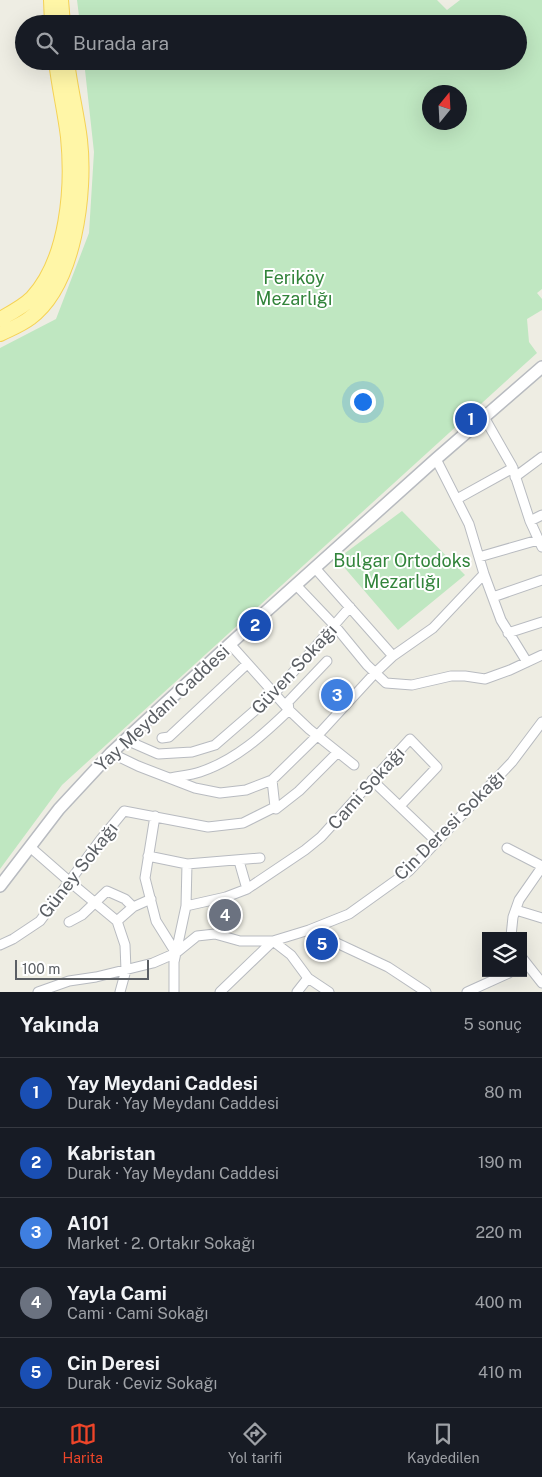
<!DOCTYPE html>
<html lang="tr">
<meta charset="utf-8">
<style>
:root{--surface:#171b24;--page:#20242c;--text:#f1f3f6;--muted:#9ea1a6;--line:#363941;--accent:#ee4529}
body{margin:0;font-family:"Public Sans",sans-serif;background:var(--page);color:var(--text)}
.controls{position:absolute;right:15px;bottom:15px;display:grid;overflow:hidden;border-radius:0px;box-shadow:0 5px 20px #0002}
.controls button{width:45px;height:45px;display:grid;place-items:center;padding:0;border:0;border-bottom:1px solid var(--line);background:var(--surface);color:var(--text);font:25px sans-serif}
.compass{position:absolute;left:422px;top:85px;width:45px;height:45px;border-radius:50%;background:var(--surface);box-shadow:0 5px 20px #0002;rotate:18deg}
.scale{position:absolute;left:15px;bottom:12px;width:134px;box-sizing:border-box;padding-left:5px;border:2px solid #5b5f64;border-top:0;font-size:14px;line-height:18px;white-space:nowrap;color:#5b5f64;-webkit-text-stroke:4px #fff;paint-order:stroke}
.you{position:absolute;left:362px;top:401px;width:18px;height:18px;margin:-12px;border:4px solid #fff;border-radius:50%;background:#1a73e8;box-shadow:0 0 0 8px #1a73e833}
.badge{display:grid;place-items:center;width:32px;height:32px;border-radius:50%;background:var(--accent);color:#fff;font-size:16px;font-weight:700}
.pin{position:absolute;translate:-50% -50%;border:2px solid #fff;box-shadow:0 1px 5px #0006}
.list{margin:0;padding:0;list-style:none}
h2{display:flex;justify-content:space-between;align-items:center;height:65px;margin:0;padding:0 20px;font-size:21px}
h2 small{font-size:16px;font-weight:400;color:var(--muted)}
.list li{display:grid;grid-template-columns:32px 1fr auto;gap:15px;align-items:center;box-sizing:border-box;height:70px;padding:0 20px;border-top:1px solid var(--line)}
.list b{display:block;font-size:19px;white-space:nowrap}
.list p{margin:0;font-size:16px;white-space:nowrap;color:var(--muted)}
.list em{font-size:16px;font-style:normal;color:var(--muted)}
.icon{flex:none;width:28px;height:28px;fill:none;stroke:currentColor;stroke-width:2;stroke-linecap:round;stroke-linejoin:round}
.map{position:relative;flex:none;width:542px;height:992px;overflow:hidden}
.search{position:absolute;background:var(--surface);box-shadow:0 5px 20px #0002;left:15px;right:15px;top:15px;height:55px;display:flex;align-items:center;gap:12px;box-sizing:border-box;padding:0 18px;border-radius:28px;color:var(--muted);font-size:19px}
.sheet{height:415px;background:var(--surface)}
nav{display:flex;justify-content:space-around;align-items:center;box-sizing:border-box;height:70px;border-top:1px solid var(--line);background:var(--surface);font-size:14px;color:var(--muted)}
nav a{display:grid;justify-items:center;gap:2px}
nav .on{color:var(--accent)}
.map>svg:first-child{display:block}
.green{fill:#bfe7c1;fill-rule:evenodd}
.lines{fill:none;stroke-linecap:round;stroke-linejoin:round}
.minor-casing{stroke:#b8bbc0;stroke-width:11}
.tertiary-casing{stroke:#b8bbc0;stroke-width:14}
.primary-casing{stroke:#f5d255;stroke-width:16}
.minor{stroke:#fff;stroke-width:9}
.tertiary{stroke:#fff;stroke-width:11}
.primary{stroke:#fff6a7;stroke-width:14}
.labels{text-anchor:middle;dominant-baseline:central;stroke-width:4;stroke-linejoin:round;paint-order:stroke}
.park-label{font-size:18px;fill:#32843b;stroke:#fff}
.street-label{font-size:18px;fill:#5b5f64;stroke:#fff}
</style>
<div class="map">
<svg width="542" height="992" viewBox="0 0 542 992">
<rect width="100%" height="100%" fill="#eeede3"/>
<!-- green -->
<path class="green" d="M77,0H437L447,10L460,0H542V289L537,293L542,299V310L527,319L529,342L537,353L62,785L0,869V348L56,319L89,233L94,152L84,61H518V24H80ZM430,92H460V122H430Z
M402,511L465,575L398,630L337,559Z"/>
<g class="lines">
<!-- minor casing -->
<g class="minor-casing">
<path id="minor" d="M484,417L512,466L530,521L542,547
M436,459L469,524L484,574L501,620L527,662
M515,477L542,457
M457,499L513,468
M530,521L542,515
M479,557L538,540
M315,568L393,656
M296,585L335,626L367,665L386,683L412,685L451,676H465L485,679L510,670L542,655
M493,597L542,580
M508,633L542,622
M230,644L289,710L309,729L354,765
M162,738L169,737L247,664
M126,740L158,754L192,752L215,745L274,694L350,607
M111,753L138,766L195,788L220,793L246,790L272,780L318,735L375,673L393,656L433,628L484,574
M170,778C180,776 191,775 200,772C236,760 263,735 289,710L288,702L327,661
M372,780L437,842
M276,809L299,791L337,753
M155,816L145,878L156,921L176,953
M30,847L70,882L117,921L125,945L126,970L120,992
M507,848L542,866
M148,856L187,864L260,858
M239,861L247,889
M186,906L226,897L247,889L305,850L321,837L410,739L437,767L400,806
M516,910L542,918
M117,921L133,907L151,899
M69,922L82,915L107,891L125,899L133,907
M309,930L388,967L426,992
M511,936L513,917L519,900L542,867
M273,941L291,955L308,978L329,992
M0,945L13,939L40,921L101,839L124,811L208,827L243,823L275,807L272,780
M523,959L542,983
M38,992L69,981L96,977L153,963L176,953L197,936L215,934L240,941H273
M174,992V962L186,906L187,864
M220,992L273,941L309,930L349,914L409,871L512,762L542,722
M297,992L308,978
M467,992L509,973"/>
</g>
<!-- tertiary casing -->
<g class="tertiary-casing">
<path id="tertiary" d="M0,886L59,809L111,753L230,644L436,459L542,367"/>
</g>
<!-- primary casing -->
<g class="primary-casing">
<path id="primary" d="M51,0L52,24
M61,0L63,24
M0,319C11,313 23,307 32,298C68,259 73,187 68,137C65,112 59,87 56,61
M0,334C10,329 21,325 30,318C75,285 86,192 80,140C77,114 70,88 67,61"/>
</g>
<!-- minor -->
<use href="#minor" class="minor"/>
<!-- tertiary -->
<use href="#tertiary" class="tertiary"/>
<!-- primary -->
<use href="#primary" class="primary"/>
</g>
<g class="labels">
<!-- park labels -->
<g class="park-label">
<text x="294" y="277">Feriköy<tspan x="294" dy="21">Mezarlığı</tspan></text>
<text x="402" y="560">Bulgar Ortodoks<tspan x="402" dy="21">Mezarlığı</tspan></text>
</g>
<!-- street labels -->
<g class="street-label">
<text transform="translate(294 669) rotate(-47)">Güven Sokağı</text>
<text transform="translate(162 708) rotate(-43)">Yay Meydanı Caddesi</text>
<text transform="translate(366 788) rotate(-48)">Cami Sokağı</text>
<text transform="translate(449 825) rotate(-45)">Cin Deresi Sokağı</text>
<text transform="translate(78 870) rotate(-52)">Güney Sokağı</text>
</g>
</g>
</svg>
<div class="controls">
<button><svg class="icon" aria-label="layers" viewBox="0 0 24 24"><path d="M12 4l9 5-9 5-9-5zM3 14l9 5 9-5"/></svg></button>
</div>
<svg class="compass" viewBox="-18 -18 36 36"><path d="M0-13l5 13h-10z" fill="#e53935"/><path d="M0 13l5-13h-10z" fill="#9ea1a6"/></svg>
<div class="scale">100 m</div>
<div class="you"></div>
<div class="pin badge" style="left:471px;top:419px;background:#1a4fb4">1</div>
<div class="pin badge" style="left:255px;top:625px;background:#1a4fb4">2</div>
<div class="pin badge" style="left:337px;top:695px;background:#3f7fe0">3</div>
<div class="pin badge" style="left:225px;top:915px;background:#6b7280">4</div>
<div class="pin badge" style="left:322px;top:944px;background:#1a4fb4">5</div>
<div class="search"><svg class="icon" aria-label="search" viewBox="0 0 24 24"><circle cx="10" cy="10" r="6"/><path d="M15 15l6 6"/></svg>Burada ara</div>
</div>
<section class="sheet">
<h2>Yakında<small>5 sonuç</small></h2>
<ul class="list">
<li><span class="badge" style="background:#1a4fb4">1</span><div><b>Yay Meydani Caddesi</b><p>Durak · Yay Meydanı Caddesi</p></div><em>80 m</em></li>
<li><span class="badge" style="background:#1a4fb4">2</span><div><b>Kabristan</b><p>Durak · Yay Meydanı Caddesi</p></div><em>190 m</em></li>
<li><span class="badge" style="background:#3f7fe0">3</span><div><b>A101</b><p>Market · 2. Ortakır Sokağı</p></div><em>220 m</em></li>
<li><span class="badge" style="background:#6b7280">4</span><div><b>Yayla Cami</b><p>Cami · Cami Sokağı</p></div><em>400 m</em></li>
<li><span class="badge" style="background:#1a4fb4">5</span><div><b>Cin Deresi</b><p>Durak · Ceviz Sokağı</p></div><em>410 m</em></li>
</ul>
</section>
<nav>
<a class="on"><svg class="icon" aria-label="map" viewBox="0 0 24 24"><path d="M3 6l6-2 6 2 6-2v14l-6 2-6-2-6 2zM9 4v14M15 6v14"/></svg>Harita</a>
<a><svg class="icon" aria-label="directions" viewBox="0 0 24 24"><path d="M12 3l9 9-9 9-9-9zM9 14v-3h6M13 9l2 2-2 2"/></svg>Yol tarifi</a>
<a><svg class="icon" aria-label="saved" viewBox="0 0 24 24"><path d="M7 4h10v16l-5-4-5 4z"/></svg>Kaydedilen</a>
</nav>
